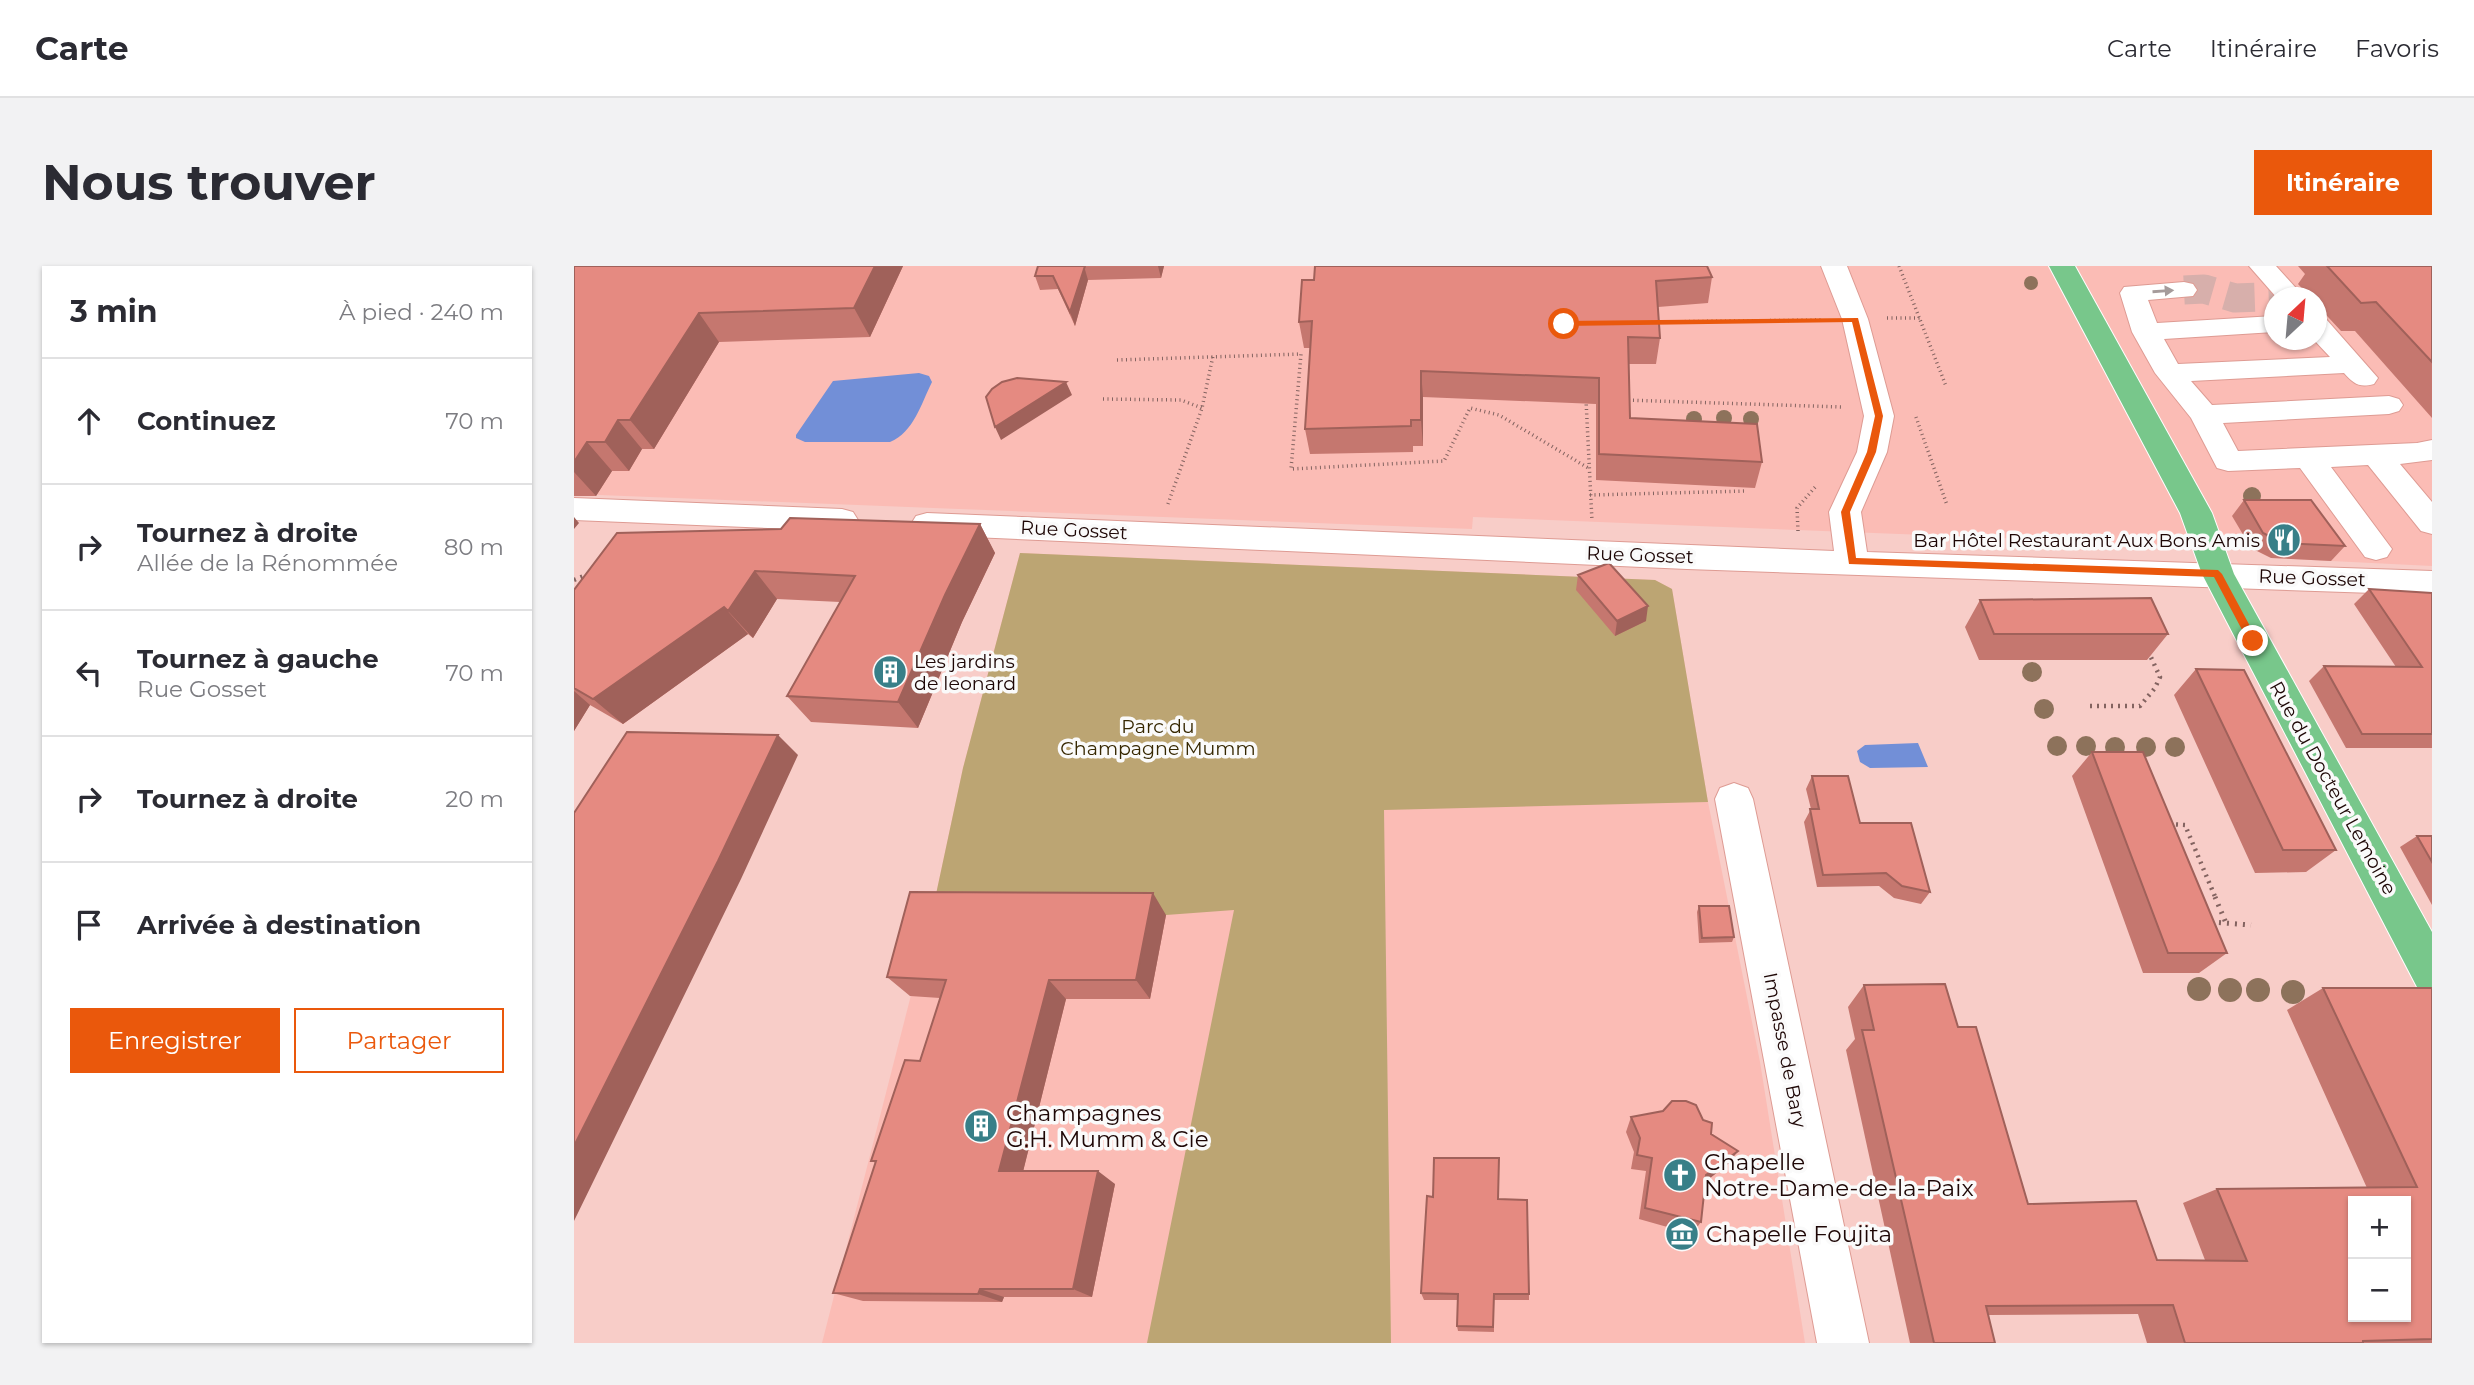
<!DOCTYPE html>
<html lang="fr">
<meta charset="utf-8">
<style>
:root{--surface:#fff;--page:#f2f2f3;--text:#2b2b33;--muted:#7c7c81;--line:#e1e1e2;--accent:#ea580c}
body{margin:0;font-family:Montserrat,sans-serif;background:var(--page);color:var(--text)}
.controls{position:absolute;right:21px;bottom:21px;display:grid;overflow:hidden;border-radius:0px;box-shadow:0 2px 5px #0004}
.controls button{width:63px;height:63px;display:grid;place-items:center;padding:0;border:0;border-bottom:2px solid var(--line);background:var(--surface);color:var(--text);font:35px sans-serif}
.compass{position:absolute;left:1690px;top:21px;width:63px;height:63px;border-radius:50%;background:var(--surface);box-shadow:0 2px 5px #0004;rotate:26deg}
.stop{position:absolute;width:21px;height:21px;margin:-16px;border:5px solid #ea580c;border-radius:50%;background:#fff}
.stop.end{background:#ea580c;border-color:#fff;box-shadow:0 2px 7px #0008}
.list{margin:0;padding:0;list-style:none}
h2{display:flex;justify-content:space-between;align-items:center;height:91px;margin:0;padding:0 28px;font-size:30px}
h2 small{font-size:23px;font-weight:400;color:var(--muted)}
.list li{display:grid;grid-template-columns:46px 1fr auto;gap:21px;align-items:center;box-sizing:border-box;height:126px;padding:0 28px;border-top:2px solid var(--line)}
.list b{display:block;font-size:26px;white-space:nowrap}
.list p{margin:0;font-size:23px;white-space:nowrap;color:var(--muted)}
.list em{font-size:23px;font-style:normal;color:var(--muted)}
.actions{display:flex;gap:14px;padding:21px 28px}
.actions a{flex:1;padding:16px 0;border:2px solid var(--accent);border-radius:0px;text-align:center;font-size:24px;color:var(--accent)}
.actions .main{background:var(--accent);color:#fff}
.icon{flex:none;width:38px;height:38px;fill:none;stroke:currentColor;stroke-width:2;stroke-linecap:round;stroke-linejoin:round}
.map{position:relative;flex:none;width:1858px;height:1077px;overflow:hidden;border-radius:0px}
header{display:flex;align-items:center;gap:42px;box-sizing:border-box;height:98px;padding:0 35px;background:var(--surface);border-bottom:2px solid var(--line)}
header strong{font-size:33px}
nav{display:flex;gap:38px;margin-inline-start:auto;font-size:24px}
.intro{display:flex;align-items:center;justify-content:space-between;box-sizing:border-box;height:168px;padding:0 42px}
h1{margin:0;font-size:49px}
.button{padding:18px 32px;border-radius:0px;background:var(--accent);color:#fff;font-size:24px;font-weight:700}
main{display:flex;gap:42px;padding:0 42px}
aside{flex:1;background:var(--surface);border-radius:0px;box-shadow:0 2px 5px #0004}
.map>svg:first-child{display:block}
.built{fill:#fbbcb5;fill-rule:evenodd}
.green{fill:#bca573}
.water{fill:#728fd7}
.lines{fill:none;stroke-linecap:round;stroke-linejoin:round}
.minor-tunnel{stroke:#d7afab;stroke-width:29;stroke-dasharray:29 14;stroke-linecap:butt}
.minor-casing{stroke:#de9b93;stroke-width:2}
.major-casing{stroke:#fff;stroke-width:2}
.path-far2{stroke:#836360;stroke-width:3.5;stroke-dasharray:1 3.5;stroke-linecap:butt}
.path-far1{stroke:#836360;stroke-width:4.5;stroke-dasharray:2 5;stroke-linecap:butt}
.path{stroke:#836360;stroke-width:5;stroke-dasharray:2 6;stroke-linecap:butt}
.minor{fill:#fff;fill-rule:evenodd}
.major{fill:#78c78b;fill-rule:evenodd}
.tree{fill:#8d725b}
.wall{fill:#c5776f}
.shaded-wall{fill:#a0615a}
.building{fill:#e58a81;stroke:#a0615a;stroke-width:2;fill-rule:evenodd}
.oneway{fill:#a59b9b}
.route{fill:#ea580c}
.labels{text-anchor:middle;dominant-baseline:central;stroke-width:7;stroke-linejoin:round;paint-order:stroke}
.street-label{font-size:19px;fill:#1d0605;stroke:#fafafa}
.poi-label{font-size:19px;fill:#1d0605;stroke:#fafafa;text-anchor:end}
.park-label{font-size:19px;fill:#362701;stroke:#fafafa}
.near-poi-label{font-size:23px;fill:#1d0605;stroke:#fafafa;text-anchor:start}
</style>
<header>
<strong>Carte</strong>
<nav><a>Carte</a><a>Itinéraire</a><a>Favoris</a></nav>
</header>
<div class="intro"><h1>Nous trouver</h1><a class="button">Itinéraire</a></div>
<main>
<aside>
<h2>3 min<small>À pied · 240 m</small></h2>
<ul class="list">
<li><svg class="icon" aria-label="ahead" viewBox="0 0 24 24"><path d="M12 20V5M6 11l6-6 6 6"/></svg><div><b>Continuez</b></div><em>70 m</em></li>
<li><svg class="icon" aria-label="right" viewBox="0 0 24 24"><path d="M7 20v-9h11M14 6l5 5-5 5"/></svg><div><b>Tournez à droite</b><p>Allée de la Rénommée</p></div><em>80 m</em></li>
<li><svg class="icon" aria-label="left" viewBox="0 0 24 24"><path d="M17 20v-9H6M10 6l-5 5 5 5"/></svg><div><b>Tournez à gauche</b><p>Rue Gosset</p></div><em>70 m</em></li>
<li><svg class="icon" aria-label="right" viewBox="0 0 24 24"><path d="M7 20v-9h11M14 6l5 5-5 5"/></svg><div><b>Tournez à droite</b></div><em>20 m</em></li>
<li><svg class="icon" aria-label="arrive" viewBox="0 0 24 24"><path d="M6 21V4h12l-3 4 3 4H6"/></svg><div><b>Arrivée à destination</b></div></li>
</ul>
<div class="actions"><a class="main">Enregistrer</a><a>Partager</a></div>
</aside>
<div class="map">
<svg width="1858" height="1077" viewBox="0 0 1858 1077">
<rect width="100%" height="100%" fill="#f8cdc8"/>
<!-- built -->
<path class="built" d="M0,0H1858V300L1697,292L1677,282L899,251L898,263L0,228ZM1700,32H1742V74H1700Z
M446,287L1081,314L1098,323L1134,536L1186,796L1231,1077H248L358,647L389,502Z"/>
<!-- green -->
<path class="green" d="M446,287L1081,314L1098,323L1134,536L810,544L817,1077H573L660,644L592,649L358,647L389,502Z"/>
<!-- water -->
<path class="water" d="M345,107L355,110L358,116C347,138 340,166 316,176H231L222,172V169L259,115Z
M1344,477L1354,501L1296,502L1286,496L1283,485L1291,479Z"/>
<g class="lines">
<!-- minor-tunnel -->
<path class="minor-tunnel" d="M1610,24L1630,23L1661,32L1716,30"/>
<!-- minor casing -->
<g class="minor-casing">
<path id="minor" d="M1247,0H1273L1294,53L1320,150L1313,186L1287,246L1293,286L1858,305V329L1113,303L353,269L342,266L337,258L342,250L353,247L1260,285L1255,246L1283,186L1290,150L1268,53Z
M1675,0H1702L1731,32H1703Z
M1610,16L1619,18L1623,24L1619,30L1574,34L1583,57L1700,50V66L1590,73L1604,98L1756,91L1740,74H1742V51L1752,53L1804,112L1800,118C1785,122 1780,118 1770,107L1617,115L1638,139L1815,130L1825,133L1829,139L1825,145L1815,148L1649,157L1664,185L1843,177L1858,174V194L1826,198L1858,236V268L1847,265L1794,199L1757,201L1818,283L1813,291L1802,294L1791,291L1726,202L1654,205L1643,202L1617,152L1581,107L1558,66L1546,27L1550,21Z
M0,232L268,243L279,246L284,254L279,262L268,265L0,254Z
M1160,517L1174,522L1179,533L1295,1077H1243L1141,533L1146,522Z"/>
</g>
<!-- major casing -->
<g class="major-casing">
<path id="major" d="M1475,0H1501L1638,247L1660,308L1858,666V727L1843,721L1628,308L1606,247Z"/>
</g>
<!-- path-far2 -->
<path class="path-far2" d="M1325,0L1372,120
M1313,52H1346
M1079,56L1249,54
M543,94L727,88L717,203L870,195L896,142L925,149L1016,203
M529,133L607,134L628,142
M1012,134L1018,255
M1050,134L1268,141
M1342,151L1373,239
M1016,229L1173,225
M594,238L628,142L639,90
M1224,265L1223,242L1243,219"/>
<!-- path-far1 -->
<path class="path-far1" d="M0,314L15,308
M1516,440H1566L1581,422L1586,411L1575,387
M1595,558L1611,559L1642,633"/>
<!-- path -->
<path class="path" d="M1641,631L1652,657
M1637,656L1677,659"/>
<!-- minor -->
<use href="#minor" class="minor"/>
<!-- major -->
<use href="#major" class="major"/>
</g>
<!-- trees -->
<g class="tree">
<circle cx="1457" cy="17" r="7"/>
<circle cx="1150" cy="152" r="8"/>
<circle cx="1120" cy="153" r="8"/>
<circle cx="1177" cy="153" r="8"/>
<circle cx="1678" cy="230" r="9"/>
<circle cx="1458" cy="406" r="10"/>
<circle cx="1470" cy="443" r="10"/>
<circle cx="1483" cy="480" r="10"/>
<circle cx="1512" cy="480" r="10"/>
<circle cx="1541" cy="481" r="10"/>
<circle cx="1572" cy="481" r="10"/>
<circle cx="1601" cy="481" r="10"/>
<circle cx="1625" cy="723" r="12"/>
<circle cx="1656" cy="724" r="12"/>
<circle cx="1684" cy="724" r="12"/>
<circle cx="1719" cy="726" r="12"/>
</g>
<!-- wall -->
<path class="wall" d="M0,0H329L296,71L145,76L80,183H68L55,205H38L22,230H0Z
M464,0H590L587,12L514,14L501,60L484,23L466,24L461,10Z
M1724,0H1858V152L1781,65H1767L1742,38V32H1737L1724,18L1731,8Z
M1138,11L1134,37L1084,41L1086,72L1082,98H1054L1056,152L1188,196L1181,222L1022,214V138L849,131V180H839V186L736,188L731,163L736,82H730L725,56L728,14Z
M1670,234L1771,280L1757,295L1697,292L1677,282L1658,250Z
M406,258L421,287L388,356L344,462L237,456L213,430L266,336L203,333L179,372L174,368L49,458L16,439L0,465V324Z
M1004,309L1072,355L1041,370L1002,324Z
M1795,323L1858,327V482H1772L1735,415L1750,400L1822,401L1780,338Z
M1406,334L1594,368L1573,394H1405L1391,361Z
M1622,403L1762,584L1732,606L1681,607L1600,429Z
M1518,486L1653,687L1625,707H1569L1498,510Z
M1238,510L1356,626L1347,638L1320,632L1305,620L1243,621L1230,556L1237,543L1232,523Z
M1843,570H1858V639L1826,581Z
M1125,640L1160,671L1158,676L1125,677L1123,646Z
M592,649L576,733H492L449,905L541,918L518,1031H430L428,1036L289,1035L259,1027L302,897L297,895L346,795L366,732L336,730L313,711Z
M1290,719L1384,761L1454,938L1583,994H1631L1609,937L1643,923L1793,922L1713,744L1749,722H1858V1077H1573L1564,1048L1414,1049L1421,1077H1336L1272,784L1281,773L1274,741Z
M1057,851L1137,868L1154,898L1131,916L1127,956L1118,968L1065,953L1072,905L1057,903L1060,886L1052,866Z
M859,931L925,933L955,1028V1034H920V1066L884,1065L883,1060V1034H850L847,1027Z"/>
<!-- shaded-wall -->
<path class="shaded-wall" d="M301,0H329L296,71L280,42Z
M510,0L514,14L501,60L496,46Z
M584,0H590L587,12Z
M125,47L145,76L80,183L56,154Z
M847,105L849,131V180L847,154Z
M492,116L498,129L427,174L421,161Z
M44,154L68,183L55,205L31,176Z
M13,176L38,205L22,230L0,206V196Z
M0,251L5,257L0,263Z
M406,258L421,287L388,356L344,462L324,436L371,329Z
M181,305L203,333L179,372L154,345Z
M1074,340L1072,355L1041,370L1043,355Z
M150,341L174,368L49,458L19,433Z
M0,425L16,439L0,465Z
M204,469L224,489L167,613L0,955V880Z
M579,627L592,649L576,733L562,714Z
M475,714L492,733L446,918L425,905Z
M1164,885L1154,898L1123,922L1132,909Z
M524,905L541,918L518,1031L499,1023Z
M406,1023L430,1031L428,1036L404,1028Z"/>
<!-- building -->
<path class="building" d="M0,0H301L280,42L125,47L56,154H44L31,176H13L0,196Z
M464,0H511L496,46L479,10H461Z
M741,0H1133L1138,11L1082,15L1086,72L1054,71L1056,152L1183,158L1188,196L1025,188V112L847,105V154H837V160L731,163L738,55L725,56L728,14H740Z
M1753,0H1858V96L1802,36L1787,37Z
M443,112L492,116L421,161L412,131L418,123L428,116Z
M1670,234H1737L1771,280L1709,277L1689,267Z
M216,252L406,258L371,329L324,436L213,430L281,310L181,305L154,345L150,341L19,433L0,422V324L43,267L207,263Z
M1035,297L1074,340L1043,355L1004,309Z
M1795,323L1858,327V468H1788L1750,400L1848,401Z
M1577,332L1594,368H1420L1406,334Z
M1622,403L1670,404L1762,584H1709Z
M53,466L204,469L144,595L0,880V547Z
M1518,486H1569L1653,687H1594Z
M1238,510H1274L1286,557H1337L1356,626L1328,620L1312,607L1249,609L1236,543H1245Z
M1843,570H1858V596Z
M336,626L579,627L562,714H475L425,905H524L499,1023H406L404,1028L259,1027L302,895H297L331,794L346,795L372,714L313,711Z
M1125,640H1155L1160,671L1128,672Z
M1371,718L1384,761H1402L1454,938L1562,935L1583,994L1673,995L1643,923L1843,921L1749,722H1858V1073L1789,1075V1077H1611L1599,1039L1412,1040L1421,1077H1360L1288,764H1300L1290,719ZM1779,935H1832V1051H1779Z
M1098,835H1112L1122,839L1129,854L1138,857L1137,868L1164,885L1132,909L1127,956L1071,942L1078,892L1063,889L1066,872L1057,851L1089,845Z
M860,892H925L924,933L953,934L955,1028H920L919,1061L883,1060L884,1028L847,1027L853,930L859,931Z"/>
<!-- one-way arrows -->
<defs><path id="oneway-solid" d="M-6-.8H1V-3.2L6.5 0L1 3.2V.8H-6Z" transform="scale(1.75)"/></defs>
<use class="oneway" href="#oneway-solid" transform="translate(1589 25) rotate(-4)"/>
<!-- route -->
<path class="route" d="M1284,52L1309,150L1302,186L1276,246L1282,292L1644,304L1648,308L1684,375L1682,377H1675L1640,311L1275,298L1267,246L1293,186L1301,150L1278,56L990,60L987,58L990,55Z"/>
<!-- icons -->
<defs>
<g id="restaurant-disc" transform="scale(1.75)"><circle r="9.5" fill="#387f88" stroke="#fafafa"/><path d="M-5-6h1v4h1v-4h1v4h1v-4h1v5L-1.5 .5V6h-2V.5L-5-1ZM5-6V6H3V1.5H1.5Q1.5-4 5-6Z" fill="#fff"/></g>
<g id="building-disc" transform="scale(1.75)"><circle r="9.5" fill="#387f88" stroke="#fafafa"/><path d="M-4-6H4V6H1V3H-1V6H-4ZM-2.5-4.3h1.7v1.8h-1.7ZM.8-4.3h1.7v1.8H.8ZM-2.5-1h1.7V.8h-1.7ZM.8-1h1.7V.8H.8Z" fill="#fff"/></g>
<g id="church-disc" transform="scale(1.75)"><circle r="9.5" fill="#387f88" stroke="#fafafa"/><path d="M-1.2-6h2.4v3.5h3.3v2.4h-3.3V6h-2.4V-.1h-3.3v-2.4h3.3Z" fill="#fff"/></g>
<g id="museum-disc" transform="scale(1.75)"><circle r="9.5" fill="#387f88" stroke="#fafafa"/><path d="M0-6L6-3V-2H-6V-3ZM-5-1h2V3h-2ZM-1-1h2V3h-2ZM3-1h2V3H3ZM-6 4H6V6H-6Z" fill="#fff"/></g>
</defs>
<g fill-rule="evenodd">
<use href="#restaurant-disc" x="1710" y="274"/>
<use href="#building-disc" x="316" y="406"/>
<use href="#building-disc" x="407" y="860"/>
<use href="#church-disc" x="1106" y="909"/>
<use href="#museum-disc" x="1108" y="968"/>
</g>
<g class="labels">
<!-- street labels -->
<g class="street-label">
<text transform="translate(500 264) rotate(3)">Rue Gosset</text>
<text transform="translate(1066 289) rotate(2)">Rue Gosset</text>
<text transform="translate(1738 312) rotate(2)">Rue Gosset</text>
<text transform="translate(1759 522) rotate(61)">Rue du Docteur Lemoine</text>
<text transform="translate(1211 784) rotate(79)">Impasse de Bary</text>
</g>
<!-- poi labels -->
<g class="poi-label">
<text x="1686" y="274">Bar Hôtel Restaurant Aux Bons Amis</text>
<text x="340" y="395" text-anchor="start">Les jardins<tspan x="340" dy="22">de leonard</tspan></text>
</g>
<!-- park labels -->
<g class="park-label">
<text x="584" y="460">Parc du<tspan x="584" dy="22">Champagne Mumm</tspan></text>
</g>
<!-- near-poi labels -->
<g class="near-poi-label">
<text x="432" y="847">Champagnes<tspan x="432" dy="26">G.H. Mumm &amp; Cie</tspan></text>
<text x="1130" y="896">Chapelle<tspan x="1130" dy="26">Notre-Dame-de-la-Paix</tspan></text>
<text x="1132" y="968">Chapelle Foujita</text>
</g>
</g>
</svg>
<div class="controls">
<button>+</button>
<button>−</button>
</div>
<svg class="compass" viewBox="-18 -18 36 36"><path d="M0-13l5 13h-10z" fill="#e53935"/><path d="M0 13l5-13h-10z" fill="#7c7c81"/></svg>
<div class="stop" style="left:990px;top:58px"></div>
<div class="stop end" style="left:1679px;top:375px"></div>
</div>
</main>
